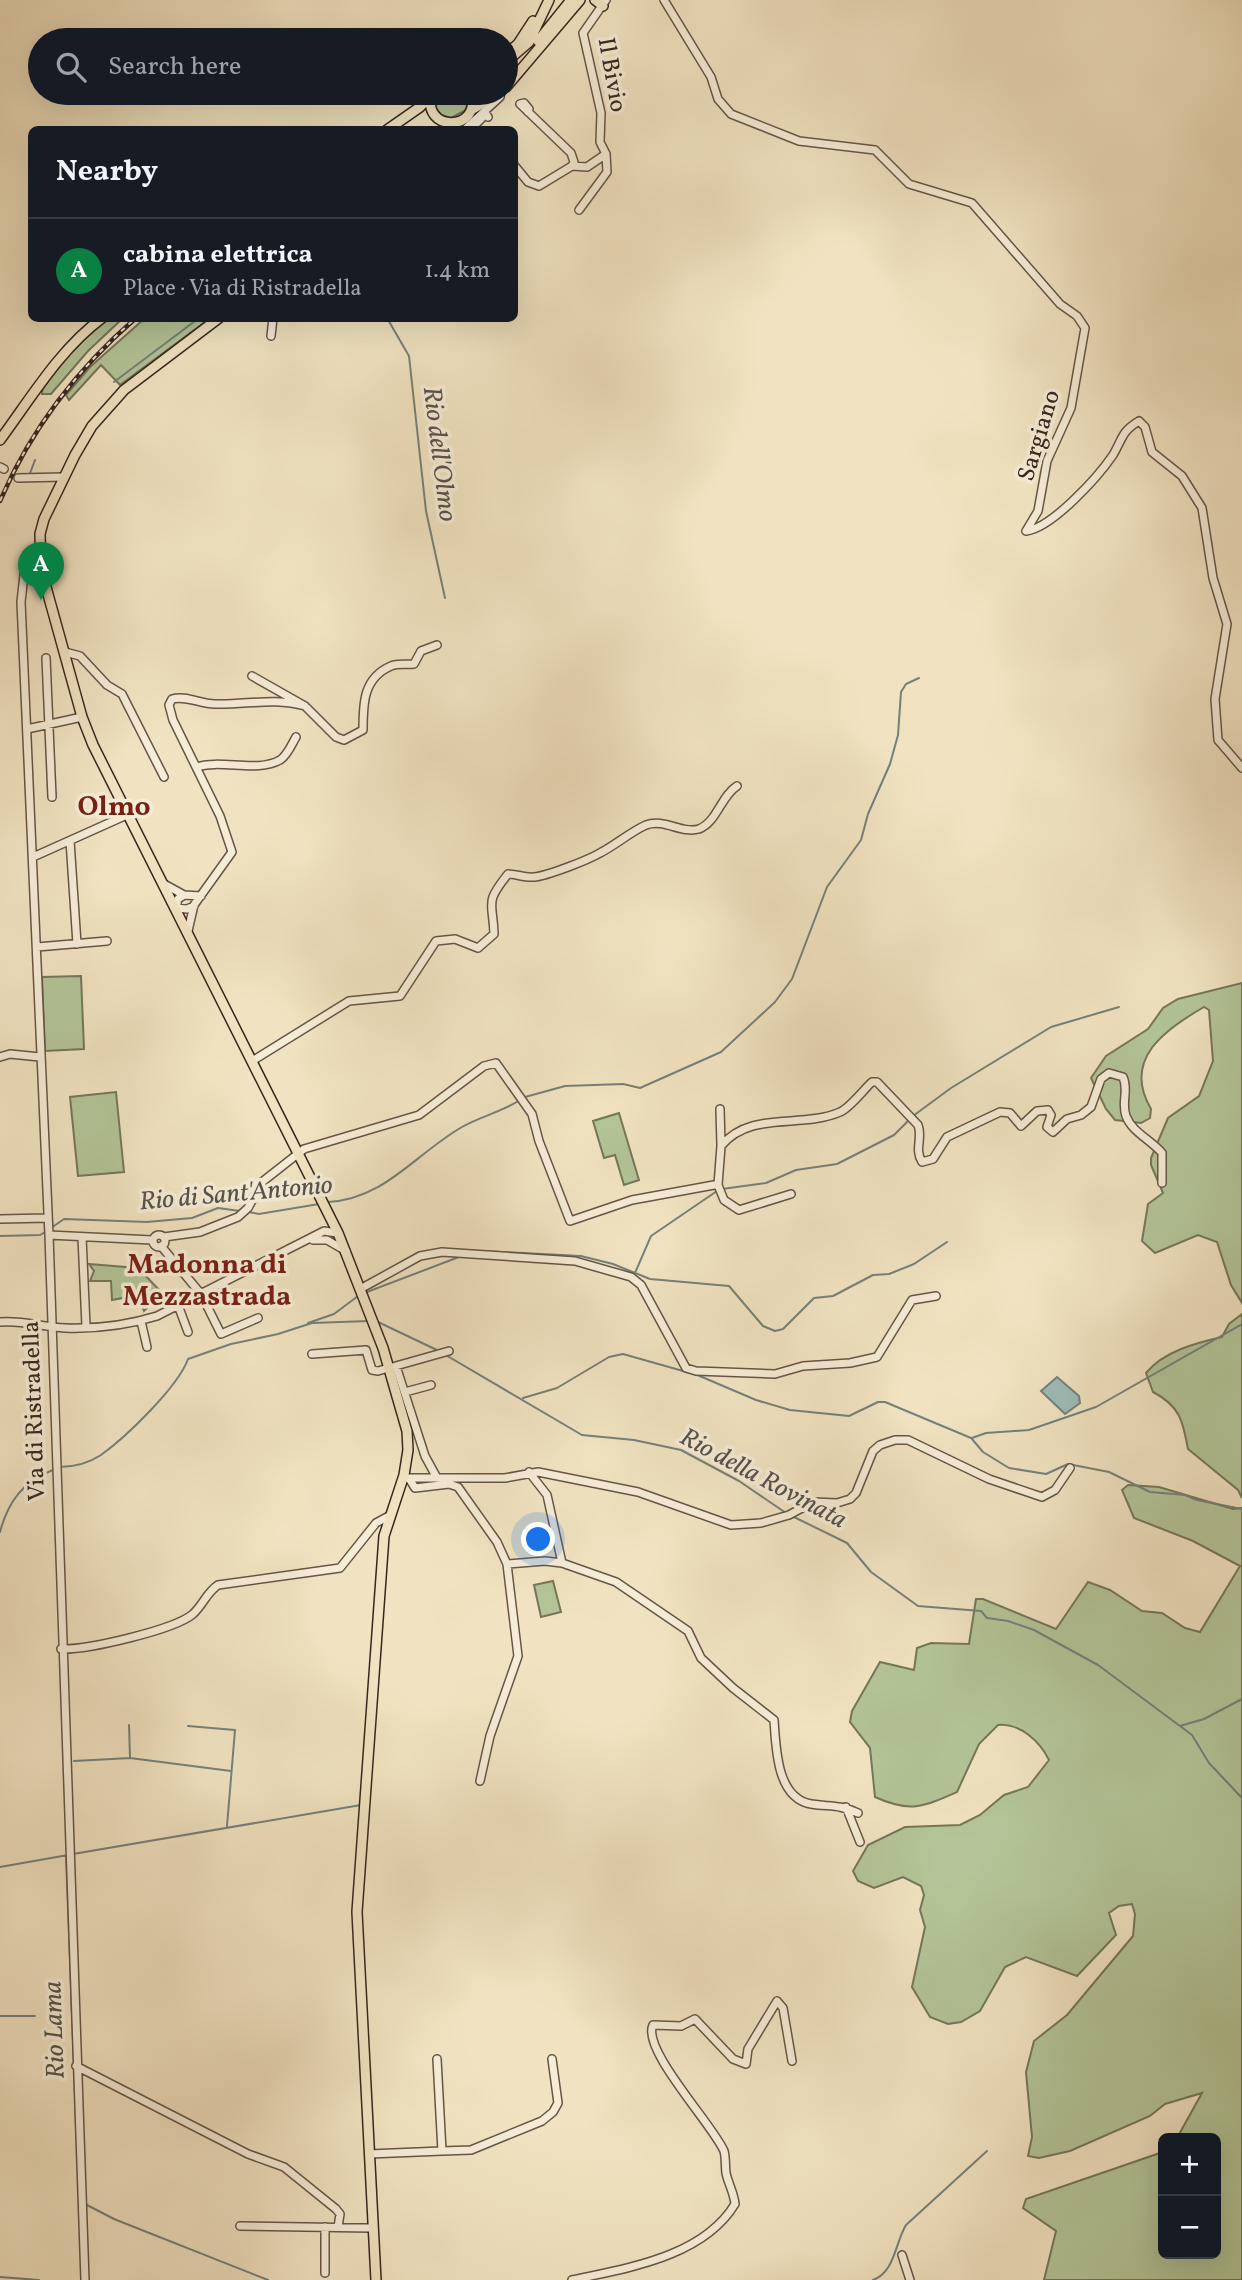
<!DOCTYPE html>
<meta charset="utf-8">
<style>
:root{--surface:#171b24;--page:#242831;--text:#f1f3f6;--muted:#9ea1a6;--line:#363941;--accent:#0b8043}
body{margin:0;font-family:Vollkorn,serif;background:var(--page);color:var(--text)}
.controls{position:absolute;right:21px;bottom:21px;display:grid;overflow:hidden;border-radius:10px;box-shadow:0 7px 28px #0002}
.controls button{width:63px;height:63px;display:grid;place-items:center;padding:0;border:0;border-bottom:2px solid var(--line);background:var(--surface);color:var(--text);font:35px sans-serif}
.you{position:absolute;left:539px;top:1540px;width:24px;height:24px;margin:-18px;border:5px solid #fff;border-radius:50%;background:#1a73e8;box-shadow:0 0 0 10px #1a73e833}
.badge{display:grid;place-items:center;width:46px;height:46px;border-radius:50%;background:var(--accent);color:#fff;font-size:23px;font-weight:700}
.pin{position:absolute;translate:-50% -58px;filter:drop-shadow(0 2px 4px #0008)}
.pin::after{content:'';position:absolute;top:37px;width:24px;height:21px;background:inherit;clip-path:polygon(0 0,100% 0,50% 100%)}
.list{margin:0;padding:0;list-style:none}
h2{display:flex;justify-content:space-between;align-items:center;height:91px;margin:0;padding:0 28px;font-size:30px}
h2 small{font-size:23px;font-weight:400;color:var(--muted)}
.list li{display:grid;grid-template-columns:46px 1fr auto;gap:21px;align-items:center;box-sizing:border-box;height:105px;padding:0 28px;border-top:2px solid var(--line)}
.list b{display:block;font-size:26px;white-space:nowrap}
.list p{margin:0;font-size:23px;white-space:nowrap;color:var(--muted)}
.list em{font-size:23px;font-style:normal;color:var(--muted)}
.icon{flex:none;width:38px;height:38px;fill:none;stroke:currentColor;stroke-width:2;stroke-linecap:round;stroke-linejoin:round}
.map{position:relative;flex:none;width:1242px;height:2280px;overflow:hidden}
.search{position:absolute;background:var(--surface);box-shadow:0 7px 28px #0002;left:28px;top:28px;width:490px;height:77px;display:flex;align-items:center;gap:18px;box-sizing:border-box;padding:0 24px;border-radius:38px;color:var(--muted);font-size:26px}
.panel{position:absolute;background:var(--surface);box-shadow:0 7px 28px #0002;left:28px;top:126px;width:490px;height:196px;border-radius:10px}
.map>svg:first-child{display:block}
.green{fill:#b3c598;stroke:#75765c;stroke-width:2}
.water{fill:#9cbdba;stroke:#74817c;stroke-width:2}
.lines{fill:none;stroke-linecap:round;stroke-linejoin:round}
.stream{stroke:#74817c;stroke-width:2}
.minor-casing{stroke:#665548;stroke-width:10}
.major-casing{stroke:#37261f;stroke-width:12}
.minor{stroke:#f6edd7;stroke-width:7}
.major{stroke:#f1e3c1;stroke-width:9}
.rail-casing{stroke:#37261f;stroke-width:4.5}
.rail{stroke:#f6edd7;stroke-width:2;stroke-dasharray:5;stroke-linecap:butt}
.labels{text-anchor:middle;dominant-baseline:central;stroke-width:7;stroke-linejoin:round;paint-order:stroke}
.street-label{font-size:24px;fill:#37261f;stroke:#f6edd7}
.water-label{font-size:26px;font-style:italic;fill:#55534e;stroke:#f6edd7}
.quarter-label{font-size:28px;font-weight:bold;fill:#7a1f14;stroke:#f6edd7}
</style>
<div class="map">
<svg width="1242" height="2280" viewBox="0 0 1242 2280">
<rect width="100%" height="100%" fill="#f1e3c1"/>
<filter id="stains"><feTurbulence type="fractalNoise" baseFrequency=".00286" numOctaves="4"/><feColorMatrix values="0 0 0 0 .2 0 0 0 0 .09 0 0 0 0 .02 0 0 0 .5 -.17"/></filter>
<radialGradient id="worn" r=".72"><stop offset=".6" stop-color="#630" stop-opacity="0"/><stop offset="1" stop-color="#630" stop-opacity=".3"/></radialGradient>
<!-- green -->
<path class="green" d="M437,93H465L468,100L466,110L451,118L441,115L435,106Z
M108,319H122L88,351L51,394H42C42,374 92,332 108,319Z
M144,319H209L120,385L101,365L69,400L66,395L90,367Z
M81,976L84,1049L45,1051L42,977Z
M1242,983V1303L1231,1285L1217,1242L1198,1235L1155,1253L1142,1241L1148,1204L1163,1193L1151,1165V1158L1168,1118L1199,1096L1213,1061L1209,1010L1204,1007C1164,1030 1122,1060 1151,1109L1150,1118L1141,1123L1115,1120L1106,1109L1091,1078L1106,1056L1148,1029L1163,1008L1178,999Z
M116,1092L124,1172L78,1176L70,1097Z
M619,1113L639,1180L624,1185L615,1155L604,1158L593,1121Z
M89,1264L138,1268L169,1300L153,1302L144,1311L138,1295L112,1300L111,1281H90L94,1271Z
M1242,1314V1498L1238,1490L1188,1449C1183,1421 1180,1406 1153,1392L1146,1373C1164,1351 1196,1343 1222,1337L1229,1324Z
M1128,1485L1159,1487L1233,1509L1242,1508V2280H1044L1056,2231L1023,2208L1026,2199L1163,2152V2254H1216V2138H1177L1202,2093L1165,2104L1150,2116L1070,2151L1039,2158L1028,2156L1032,2137L1026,2072L1034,2041L1067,2015L1133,1936L1135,1914L1132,1904L1119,1906L1109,1913L1116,1935L1077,1976L1026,1957L1005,1967L980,2011L961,2022L948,2024L930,2017L912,1987L925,1927L920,1910L924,1895L921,1886L903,1877L874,1888L858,1881L853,1871L868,1845L905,1827L960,1825L980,1815L1004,1795L1028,1787L1049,1760C1040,1742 1021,1723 998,1725L979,1744L957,1792C923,1807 910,1813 875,1797L870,1748L850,1722L852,1711L880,1662L914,1670L917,1648L931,1643L969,1644L976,1599H983L1056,1629L1088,1582L1110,1590L1142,1611L1162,1613L1185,1628L1200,1632L1240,1566L1193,1541L1134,1518L1122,1490Z
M553,1581L561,1612L541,1617L534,1585Z"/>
<!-- water -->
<path class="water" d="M1057,1377L1079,1396L1080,1403L1065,1414L1041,1391Z"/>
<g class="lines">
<!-- stream -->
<path class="stream" d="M387,318L409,356L426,511L445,598
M114,382L199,318
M29,476L35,460
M525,1097L565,1086L623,1084L640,1088L721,1052L775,1002L792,979L827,887L861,840L868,814L890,764L898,735L901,692L906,684L919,678
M913,1116L951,1088L1051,1027L1119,1007
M722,1189L766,1183L796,1170L837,1164L894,1135L909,1120
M328,1202C385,1199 415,1154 462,1127C481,1116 502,1112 520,1100
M249,1212L259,1214L319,1204
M51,1228L64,1219L147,1222L192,1218L218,1208L240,1211
M0,1236L40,1235L47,1231
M482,1251L581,1256L613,1264L650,1279L729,1286L763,1326L775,1331L783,1329L814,1298L833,1296L873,1275L889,1274L914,1264L947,1242
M635,1273L651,1236L717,1191
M367,1292L459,1257
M378,1322L439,1351
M308,1323L334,1314L358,1296
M444,1354L582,1435L634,1440L681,1450L739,1481L786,1513
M695,1374L756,1400L790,1410L849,1416L878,1402H885L971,1438
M523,1398L557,1388L609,1357L623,1354L690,1373
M972,1438L986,1433L1029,1430L1096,1407L1242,1324
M972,1439L983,1452L1009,1468L1046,1474L1068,1464L1109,1472L1150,1492L1185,1495L1197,1500L1242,1509
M59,1467C73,1467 89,1463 101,1455C126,1437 178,1387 188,1359L231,1344L278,1334L312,1323L369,1321
M794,1517L847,1543L871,1572L918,1606L981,1611L987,1618L1008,1621L1034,1630L1098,1665L1192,1735L1209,1763L1242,1798
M0,1532C8,1502 23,1481 53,1470
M129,1725L130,1757
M188,1726L235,1730L227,1826
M1180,1726L1204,1719L1242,1699
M74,1761L130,1758L231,1771
M73,1854L361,1805
M66,1856L79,2200
M0,1867L68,1855
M0,2016H35
M87,2205L114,2219L268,2280
M0,2277L39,2280
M873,2280C895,2272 895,2243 906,2225L987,2151"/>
<!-- minor casing -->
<g class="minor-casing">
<path id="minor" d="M664,0L711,77L718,99L731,114L799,141L875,150L909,184L972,203L1060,304L1077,316L1085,328L1071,408L1047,461L1038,511L1026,531C1052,528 1098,477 1113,455C1123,438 1121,432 1139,421L1145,427L1152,452L1182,476L1202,508L1213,578L1227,624L1215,699L1218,740L1242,768
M528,112L529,109L524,103L520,104L571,153L574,162L572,166
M464,130L500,97
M478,130L474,126L486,114L488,117
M514,165L528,182L539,186L572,166L587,167L606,154L600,142L601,113L583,33L606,0
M579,210L607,172L606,154
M271,336L273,318
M0,467L4,469
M18,478L64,477
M39,547L25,566L21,602L49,1235L85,2280
M65,652L80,656L107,685L122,694L164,777
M46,658L52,797
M252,676L305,706L336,737L344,740L363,730C363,704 363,678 391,666C397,663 407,665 414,664L421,651L437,645
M27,729L82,717
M196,767C222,759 257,773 280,760C287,756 292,744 296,737
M70,841L77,944
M33,857L129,814
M164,884L184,895L201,896
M184,895L178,899L176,908L187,909L194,906
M188,931L194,905L232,852L220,816L173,720L169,705L172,699C186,695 200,704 215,704C247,705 274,697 305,706
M37,947L107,941
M0,1057L10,1054L40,1057
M252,1061L349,1001L400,996L436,941L455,939L478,948L494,934C493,901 484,904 508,874C516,874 525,878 534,877C547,876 588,860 600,853C616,845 630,832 646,825C664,818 681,834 699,829C717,822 721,796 737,786
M720,1109L721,1145
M718,1185L721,1146C751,1110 801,1129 840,1112C851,1107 863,1090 872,1082H877L918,1125C923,1138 914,1149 922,1162L933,1159L947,1137L1000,1112L1010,1113L1021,1126L1037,1111L1048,1110L1051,1115L1047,1127L1053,1132L1067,1119L1081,1115L1091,1107L1101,1079L1109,1073L1123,1077C1129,1091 1121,1102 1126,1116C1132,1132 1151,1140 1162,1153V1183
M0,1219L48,1218
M153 1241a6 6 0 1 1 12 0a6 6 0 1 1-12 0Z
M49,1235L152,1240
M82,1237L86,1326
M164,1237L200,1232L238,1217L248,1208L262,1182L304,1149L419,1115L484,1066L496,1063L532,1114L539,1141L570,1221L632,1200L714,1185H718L724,1200L739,1210L791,1194
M313,1240H327L346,1251
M161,1246L201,1294L221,1334L258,1318
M362,1288L420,1256L442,1252L575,1261L631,1277L641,1285L686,1368L696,1371L775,1374L803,1366L850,1363L877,1357L912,1300L936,1296
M178,1305L188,1332
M141,1321L147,1347
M0,1322C22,1320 43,1327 65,1328C95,1329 128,1325 157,1316L324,1231L337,1233
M312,1354L366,1350L372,1370L378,1371L449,1351
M396,1366L425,1456L437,1478
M405,1392L431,1385
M529,1472L547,1495L562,1563L616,1582L688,1631L701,1658L733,1688L774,1720C776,1746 776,1798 811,1804C830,1807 838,1804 858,1813
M403,1478H505L538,1472L638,1492L731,1525L761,1523L789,1515L813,1502L837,1503L850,1499L856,1493L873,1451L880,1445L895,1440H908L989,1479L1042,1497L1055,1490L1070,1468
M410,1480L415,1488L449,1484L458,1487L497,1542L507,1564L545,1561L562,1563
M61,1649C87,1650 174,1630 193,1614C203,1605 207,1592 218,1585L340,1568L376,1523L389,1516
M480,1781L490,1736L518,1656L507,1564
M846,1807L860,1842
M76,2066L248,2154L284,2167L336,2209L340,2214L338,2227
M442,2151L471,2150L542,2121L553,2112L558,2103L552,2059
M369,2154L442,2151L437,2059
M240,2226L371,2228
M325,2227V2273
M902,2255L910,2280
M572,2280C627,2268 703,2257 735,2204C734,2193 728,2183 726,2173C725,2166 726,2158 724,2151C713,2125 641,2049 653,2025L681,2026L695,2019L733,2059L746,2064L748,2049L777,2001L783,2008L792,2061"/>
</g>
<!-- major casing -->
<g class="major-casing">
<path id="major" d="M595,0L603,6
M538,41L571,0
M506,54L518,44L533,21
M506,62L529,42L549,0
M506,87L580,0
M432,93C420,133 483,132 471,93
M471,110L500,93
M387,130L420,107L430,96
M219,318L124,390L92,426L75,455L44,519L40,534L41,569L82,717L93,745L338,1233L383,1348L407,1431L408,1450L404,1475L384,1536L357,1912L376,2280
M0,440C31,398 60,349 102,318"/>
</g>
<!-- minor -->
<use href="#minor" class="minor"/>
<!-- major -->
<use href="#major" class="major"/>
<!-- rail casing -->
<g class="rail-casing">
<path id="rail" d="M0,501C31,429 77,369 136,318"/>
</g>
<!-- rail -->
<use href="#rail" class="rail"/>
</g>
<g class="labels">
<!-- street labels -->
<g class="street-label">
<text transform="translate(611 75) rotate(80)">Il Bivio</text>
<text transform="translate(1040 436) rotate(-73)">Sargiano</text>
<text transform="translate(35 1411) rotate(-92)">Via di Ristradella</text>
</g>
<!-- water labels -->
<g class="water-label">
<text transform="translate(439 454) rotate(83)">Rio dell'Olmo</text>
<text transform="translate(236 1194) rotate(-5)">Rio di Sant'Antonio</text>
<text transform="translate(763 1479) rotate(28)">Rio della Rovinata</text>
<text transform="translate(55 2030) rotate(-92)">Rio Lama</text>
</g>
<!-- quarter labels -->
<g class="quarter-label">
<text x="114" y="807">Olmo</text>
<text x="207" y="1265">Madonna di<tspan x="207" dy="32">Mezzastrada</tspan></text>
</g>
</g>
<rect width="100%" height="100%" filter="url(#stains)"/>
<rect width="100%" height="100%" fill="url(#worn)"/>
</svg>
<div class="controls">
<button>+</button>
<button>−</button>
</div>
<div class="you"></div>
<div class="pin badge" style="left:41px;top:600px">A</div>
<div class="search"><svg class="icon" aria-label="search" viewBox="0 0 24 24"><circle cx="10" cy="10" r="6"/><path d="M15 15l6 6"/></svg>Search here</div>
<section class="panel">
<h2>Nearby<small></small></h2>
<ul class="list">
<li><span class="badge">A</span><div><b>cabina elettrica</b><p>Place · Via di Ristradella</p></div><em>1.4 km</em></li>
</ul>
</section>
</div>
